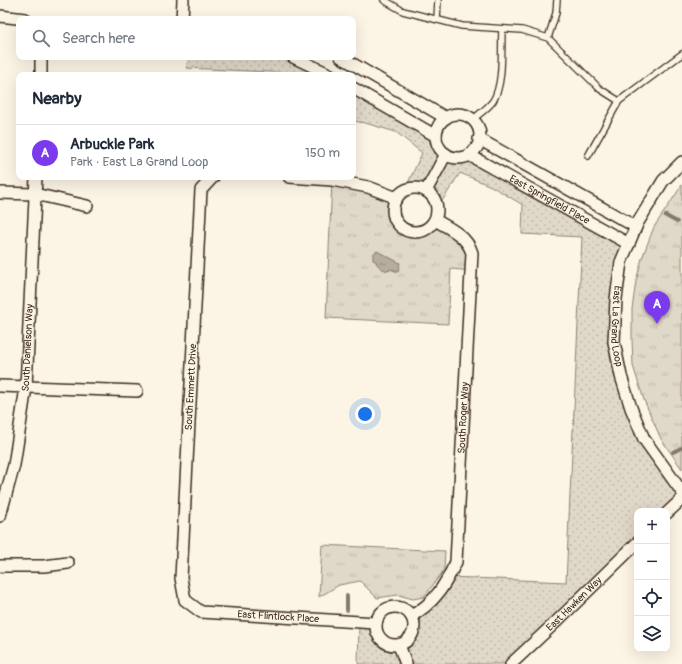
<!DOCTYPE html>
<meta charset="utf-8">
<style>
:root{--surface:#fff;--page:#f6f6f7;--text:#1f2937;--muted:#747a83;--line:#e0e1e3;--accent:#7c3aed}
body{margin:0;font-family:Pangolin,sans-serif;background:var(--page);color:var(--text)}
.controls{position:absolute;right:12px;bottom:12px;display:grid;overflow:hidden;border-radius:8px;box-shadow:0 4px 16px #0002}
.controls button{width:36px;height:36px;display:grid;place-items:center;padding:0;border:0;border-bottom:1px solid var(--line);background:var(--surface);color:var(--text);font:20px sans-serif}
.you{position:absolute;left:365px;top:414px;width:14px;height:14px;margin:-10px;border:3px solid #fff;border-radius:50%;background:#1a73e8;box-shadow:0 0 0 6px #1a73e833}
.badge{display:grid;place-items:center;width:26px;height:26px;border-radius:50%;background:var(--accent);color:#fff;font-size:13px;font-weight:700}
.pin{position:absolute;translate:-50% -33px;filter:drop-shadow(0 1px 2px #0008)}
.pin::after{content:'';position:absolute;top:21px;width:14px;height:12px;background:inherit;clip-path:polygon(0 0,100% 0,50% 100%)}
.list{margin:0;padding:0;list-style:none}
h2{display:flex;justify-content:space-between;align-items:center;height:52px;margin:0;padding:0 16px;font-size:17px}
h2 small{font-size:13px;font-weight:400;color:var(--muted)}
.list li{display:grid;grid-template-columns:26px 1fr auto;gap:12px;align-items:center;box-sizing:border-box;height:56px;padding:0 16px;border-top:1px solid var(--line)}
.list b{display:block;font-size:15px;white-space:nowrap}
.list p{margin:0;font-size:13px;white-space:nowrap;color:var(--muted)}
.list em{font-size:13px;font-style:normal;color:var(--muted)}
.icon{flex:none;width:22px;height:22px;fill:none;stroke:currentColor;stroke-width:2;stroke-linecap:round;stroke-linejoin:round}
.map{position:relative;flex:none;width:682px;height:664px;overflow:hidden}
.search{position:absolute;background:var(--surface);box-shadow:0 4px 16px #0002;left:16px;top:16px;width:340px;height:44px;display:flex;align-items:center;gap:10px;box-sizing:border-box;padding:0 14px;border-radius:8px;color:var(--muted);font-size:15px}
.panel{position:absolute;background:var(--surface);box-shadow:0 4px 16px #0002;left:16px;top:72px;width:340px;height:108px;border-radius:8px}
.map>svg:first-child{display:block}
.grass{fill:url(#grass-dots);stroke:#8e8173}
.park{fill:url(#park-tufts);stroke:#8e8173}
.water{fill:url(#water-ripples);stroke:#85796b}
.lines{fill:none;stroke-linecap:round;stroke-linejoin:round}
.stream{stroke:#85796b;stroke-width:4}
.lane-casing{stroke:#3b2a1e;stroke-width:8}
.street-casing{stroke:#3b2a1e;stroke-width:14}
.lane{stroke:#fcf5e5;stroke-width:5.5}
.street{stroke:#fcf5e5;stroke-width:11}
.labels{text-anchor:middle;dominant-baseline:central;stroke-width:3;stroke-linejoin:round;paint-order:stroke}
.street-label{font-size:10px;fill:#3b2a1e;stroke:#fcf5e5}
</style>
<div class="map">
<svg width="682" height="664" viewBox="0 0 682 664">
<defs>
<pattern id="grass-dots" width="8" height="8" patternUnits="userSpaceOnUse"><rect width="8" height="8" fill="#e0d8c8"/><path d="M2 2h.1M6 6h.1" fill="none" stroke="#c1baab" stroke-width="1.8" stroke-linecap="round"/></pattern>
<pattern id="park-tufts" width="24" height="20" patternUnits="userSpaceOnUse"><rect width="24" height="20" fill="#e0d8c8"/><path d="M3 7l-1-3M5 7V3M7 7l1-3M15 17l-1-3M17 17v-4M19 17l1-3" fill="none" stroke="#c1baab"/></pattern>
<pattern id="water-ripples" width="26" height="14" patternUnits="userSpaceOnUse"><rect width="26" height="14" fill="#b7ad9e"/><path d="M2 4q2-2 4 0t4 0M15 11q2-2 4 0t4 0" fill="none" stroke="#968d80"/></pattern>
</defs>
<rect width="100%" height="100%" fill="#fcf5e5"/>
<filter id="ink" filterUnits="userSpaceOnUse"><feTurbulence type="fractalNoise" baseFrequency=".025" numOctaves="2"/><feDisplacementMap in="SourceGraphic" scale="8" xChannelSelector="R" yChannelSelector="G"/><feConvolveMatrix kernelMatrix="1 2 1 2 8 2 1 2 1" color-interpolation-filters="sRGB"/></filter>
<g filter="url(#ink)">
<!-- grass -->
<path class="grass" d="M188,57H293L331,75H295L290,73L187,68Z
M353,88L436,140C441,156 454,161 469,155L629,244L614,342L631,408L682,492L667,511H637V543L511,664H358L359,622L376,623C376,657 425,648 411,616L449,577L566,582L582,237L522,234L523,205L491,186L460,173L437,209C434,194 423,185 407,190L408,183L422,153L396,132L365,123L353,121Z"/>
<!-- park -->
<path class="park" d="M332,180L396,200C387,225 413,241 432,223L464,239L472,271L451,269L448,324L326,318Z
M682,185V469L661,439L644,400L633,366L632,339V309L636,281L642,258L654,227Z
M322,545L445,551L444,570L424,597L413,599L398,595L377,598L360,581L339,585L319,597Z"/>
<!-- water -->
<path class="water" d="M377,251L400,263L399,266L400,267L398,272L390,269L389,271C383,270 380,268 376,263L377,262L373,260V254Z"/>
<g class="lines">
<!-- stream -->
<path class="stream" d="M666,216L677,222
M673,452L681,448
M347,610V596"/>
<!-- lane casing -->
<g class="lane-casing">
<path id="lane" d="M384,0L403,11L462,26L522,30L548,38L600,89L619,101L682,54
M437,20L438,0
M548,38L556,13L557,0
M472,120C479,114 487,109 493,101C504,83 501,50 502,29
M588,156L619,101"/>
</g>
<!-- street casing -->
<g class="street-casing">
<g id="street">
<path d="M0,16L25,19"/>
<path d="M182,19L183,0"/>
<path d="M293,57L331,75"/>
<path d="M341,57L446,118"/>
<path d="M41,75V57"/>
<path d="M353,88L436,136"/>
<circle cx="458" cy="136" r="22"/>
<path d="M479,139L636,227"/>
<path id="s1" d="M469,155L629,244"/>
<path id="s2" d="M682,162L663,181L637,224L621,262L616,299L614,342L621,376L631,408L644,439L682,492"/>
<path id="s3" d="M213,177L201,190L181,578L185,600L201,612L376,623"/>
<path d="M289,177L332,180L368,187L397,198"/>
<circle cx="415" cy="210" r="22"/>
<path d="M426,191L446,154"/>
<path d="M0,193L35,194L87,206"/>
<path d="M0,386L137,391"/>
<path d="M667,513L682,499"/>
<path id="s4" d="M0,516L14,465L26,387L36,177"/>
<path d="M0,566H44L68,563"/>
<circle cx="395" cy="626" r="19"/>
<path id="s5" d="M411,616C435,603 445,585 456,562L472,253C467,236 449,228 435,220"/>
<path d="M399,645L406,664"/>
<path id="s6" d="M511,664L557,621L637,543"/>
</g>
</g>
<!-- lane -->
<use href="#lane" class="lane"/>
<!-- street -->
<use href="#street" class="street"/>
</g>
</g>
<g class="labels">
<!-- street labels -->
<g class="street-label">
<text stroke="none"><textPath href="#s1" startOffset="92">East Springfield Place</textPath></text>
<text stroke="none"><textPath href="#s2" startOffset="183">East La Grand Loop</textPath></text>
<text stroke="none"><textPath href="#s4" startOffset="171">South Danielson Way</textPath></text>
<text transform="translate(191 387) rotate(-87)">South Emmett Drive</text>
<text stroke="none"><textPath href="#s5" startOffset="216">South Roger Way</textPath></text>
<text stroke="none"><textPath href="#s6" startOffset="87">East Hawken Way</textPath></text>
<text stroke="none"><textPath href="#s3" startOffset="526">East Flintlock Place</textPath></text>
</g>
</g>
</svg>
<div class="controls">
<button>+</button>
<button>−</button>
<button><svg class="icon" aria-label="locate" viewBox="0 0 24 24"><circle cx="12" cy="12" r="6"/><path d="M12 2v4M12 18v4M2 12h4M18 12h4"/></svg></button>
<button><svg class="icon" aria-label="layers" viewBox="0 0 24 24"><path d="M12 4l9 5-9 5-9-5zM3 14l9 5 9-5"/></svg></button>
</div>
<div class="you"></div>
<div class="pin badge" style="left:657px;top:324px">A</div>
<div class="search"><svg class="icon" aria-label="search" viewBox="0 0 24 24"><circle cx="10" cy="10" r="6"/><path d="M15 15l6 6"/></svg>Search here</div>
<section class="panel">
<h2>Nearby<small></small></h2>
<ul class="list">
<li><span class="badge">A</span><div><b>Arbuckle Park</b><p>Park · East La Grand Loop</p></div><em>150 m</em></li>
</ul>
</section>
</div>
